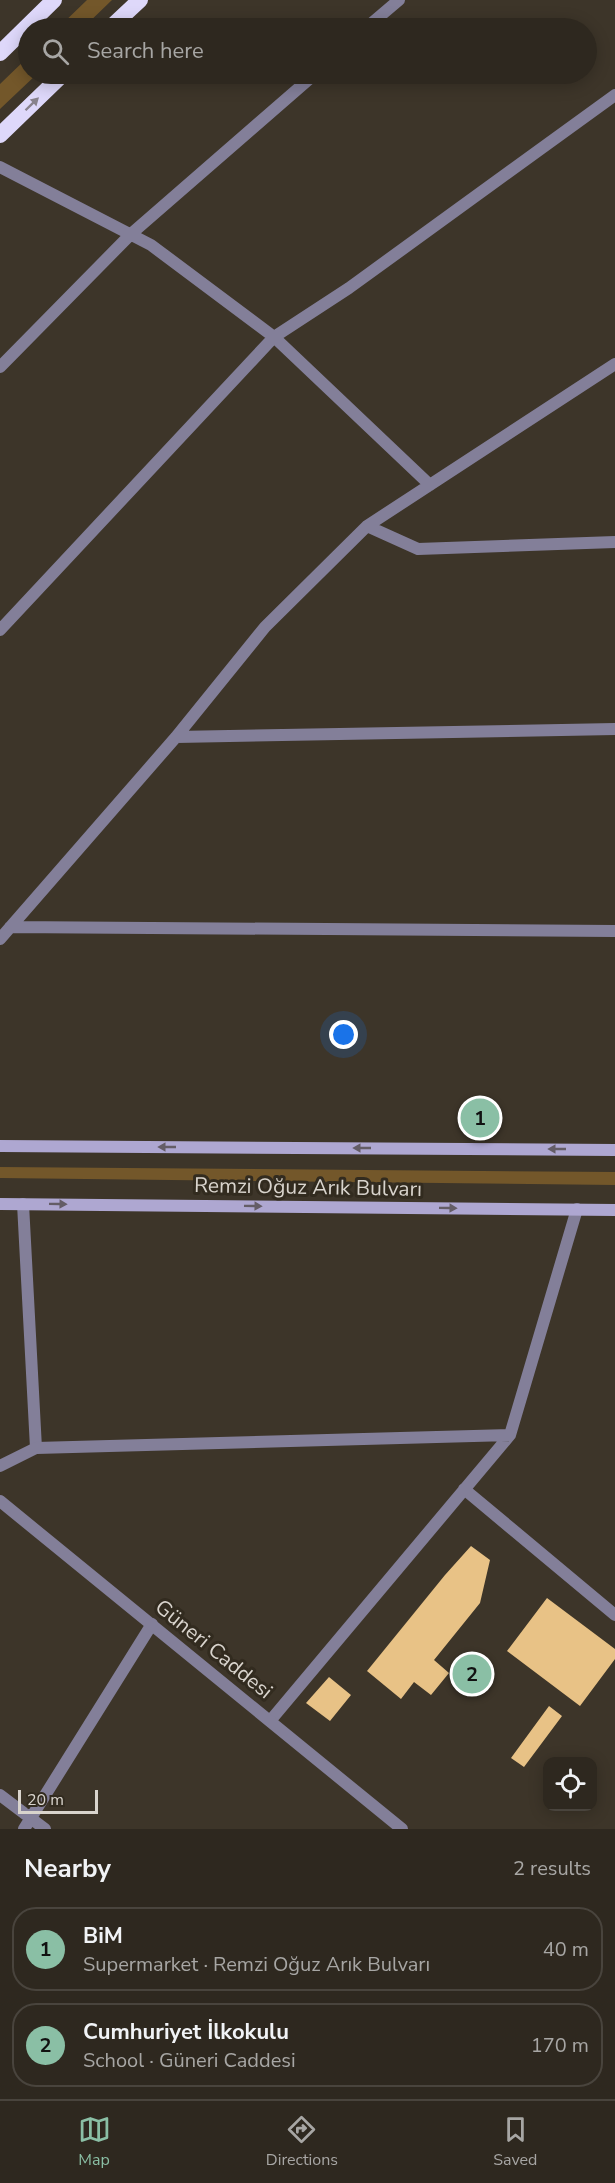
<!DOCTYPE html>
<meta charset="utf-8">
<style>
:root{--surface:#2e281f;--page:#363028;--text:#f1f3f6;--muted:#a7a6a4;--line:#49443d;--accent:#8abfa5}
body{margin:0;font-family:"Nunito Sans",sans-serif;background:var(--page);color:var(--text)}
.controls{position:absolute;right:18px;bottom:18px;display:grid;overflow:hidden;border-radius:12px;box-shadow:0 3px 15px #0003}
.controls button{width:54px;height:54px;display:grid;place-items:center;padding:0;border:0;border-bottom:2px solid var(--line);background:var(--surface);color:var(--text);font:30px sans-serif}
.scale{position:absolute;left:18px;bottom:15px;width:80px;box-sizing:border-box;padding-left:6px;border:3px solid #d9d4cd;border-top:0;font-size:16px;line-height:21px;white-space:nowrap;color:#d9d4cd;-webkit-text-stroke:4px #322b1f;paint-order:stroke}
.you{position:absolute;left:344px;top:1035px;width:21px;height:21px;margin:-15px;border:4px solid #fff;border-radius:50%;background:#1a73e8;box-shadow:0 0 0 9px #1a73e833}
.badge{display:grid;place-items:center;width:39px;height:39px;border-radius:50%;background:var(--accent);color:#111;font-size:20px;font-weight:700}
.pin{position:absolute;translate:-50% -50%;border:3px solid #fff;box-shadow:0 2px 6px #0006}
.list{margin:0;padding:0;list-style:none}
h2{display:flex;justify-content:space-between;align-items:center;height:78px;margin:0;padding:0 24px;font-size:26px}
h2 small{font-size:20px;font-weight:400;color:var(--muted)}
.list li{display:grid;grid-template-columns:39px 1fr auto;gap:18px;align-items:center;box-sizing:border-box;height:84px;margin:0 12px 12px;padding:0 12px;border:2px solid var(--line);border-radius:24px}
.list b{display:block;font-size:22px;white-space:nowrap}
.list p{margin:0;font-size:20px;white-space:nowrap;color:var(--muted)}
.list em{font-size:20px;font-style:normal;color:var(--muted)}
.icon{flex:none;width:33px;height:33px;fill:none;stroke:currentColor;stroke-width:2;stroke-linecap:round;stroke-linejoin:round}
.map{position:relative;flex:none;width:615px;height:1829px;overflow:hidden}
.search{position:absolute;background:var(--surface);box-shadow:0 3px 15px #0003;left:18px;right:18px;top:18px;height:66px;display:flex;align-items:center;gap:15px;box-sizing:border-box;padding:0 21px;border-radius:33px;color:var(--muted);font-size:22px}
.sheet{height:270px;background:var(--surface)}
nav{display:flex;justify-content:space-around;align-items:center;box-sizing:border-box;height:84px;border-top:2px solid var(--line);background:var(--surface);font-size:16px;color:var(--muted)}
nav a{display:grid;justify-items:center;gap:3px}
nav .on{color:var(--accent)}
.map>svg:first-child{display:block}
.green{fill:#73572a}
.building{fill:#e8c286}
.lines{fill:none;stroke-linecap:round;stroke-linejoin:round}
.service{stroke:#837f99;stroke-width:12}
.minor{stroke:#837f99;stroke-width:12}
.tertiary{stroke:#837f99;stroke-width:12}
.secondary{stroke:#aea7d1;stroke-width:12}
.trunk{stroke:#ded8fa;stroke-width:16}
.oneway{fill:#88828c}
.oneway2{fill:#645d66}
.labels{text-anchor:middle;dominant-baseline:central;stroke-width:6;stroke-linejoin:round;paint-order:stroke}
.street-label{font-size:21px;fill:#d9d4cd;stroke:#322b1f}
</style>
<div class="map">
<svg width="615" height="1829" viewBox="0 0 615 1829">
<rect width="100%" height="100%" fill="#3d3529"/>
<!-- green -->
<path class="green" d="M87,0H112L83,28H58Z
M28,57V74H37L0,109V84Z
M0,1167L615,1172V1185L0,1178Z"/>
<!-- building -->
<path class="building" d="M471,1546L490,1560L480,1603L434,1660L449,1673L431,1695L414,1682L401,1699L367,1671L445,1575Z
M547,1598L615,1649V1659L580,1706L507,1651Z
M329,1677L351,1695L330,1721L306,1703Z
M549,1706L562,1716L524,1767L511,1758Z"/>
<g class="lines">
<!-- service -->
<path class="service" d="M23,1204L36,1448"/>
<!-- minor -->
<path class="minor" d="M366,28L399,0
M0,167L151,245L274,337L430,485
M0,367L131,234L315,74
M367,526L418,549L615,542
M0,630L274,337L349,288L615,95
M176,737L615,729
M10,927L615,931
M0,939L176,737L265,627L367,526L615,364
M0,1466L36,1448L510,1435
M464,1489L615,1615
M270,1721L510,1435L577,1209
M0,1795L45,1829
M24,1829L152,1624"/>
<!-- tertiary -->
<path class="tertiary" d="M0,1501L402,1829"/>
<!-- secondary -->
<path class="secondary" d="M0,1146L615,1150
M0,1204L615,1210"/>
<!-- trunk -->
<path class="trunk" d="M110,28L140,0
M0,53L54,0
M0,135L63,74"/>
</g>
<!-- one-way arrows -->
<defs><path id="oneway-solid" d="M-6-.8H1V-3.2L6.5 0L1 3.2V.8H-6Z" transform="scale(1.5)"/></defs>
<use class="oneway" href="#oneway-solid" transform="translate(32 104) rotate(-44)"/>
<g class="oneway2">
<use href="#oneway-solid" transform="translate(167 1147) rotate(-180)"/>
<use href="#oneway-solid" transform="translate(362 1148) rotate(-180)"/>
<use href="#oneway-solid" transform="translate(557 1149) rotate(-180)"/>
<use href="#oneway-solid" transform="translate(58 1204) rotate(1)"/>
<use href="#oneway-solid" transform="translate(253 1206) rotate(1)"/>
<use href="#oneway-solid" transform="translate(448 1208) rotate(1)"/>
</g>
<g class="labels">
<!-- street labels -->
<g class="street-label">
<text transform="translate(308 1187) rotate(1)">Remzi Oğuz Arık Bulvarı</text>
<text transform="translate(214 1649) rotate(39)">Güneri Caddesi</text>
</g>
</g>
</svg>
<div class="controls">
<button><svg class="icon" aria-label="locate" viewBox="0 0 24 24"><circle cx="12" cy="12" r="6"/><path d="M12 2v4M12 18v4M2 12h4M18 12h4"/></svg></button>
</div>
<div class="scale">20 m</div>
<div class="you"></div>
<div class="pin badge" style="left:480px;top:1118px">1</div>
<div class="pin badge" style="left:472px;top:1674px">2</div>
<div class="search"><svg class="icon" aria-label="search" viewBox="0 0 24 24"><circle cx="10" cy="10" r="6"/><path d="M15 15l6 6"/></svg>Search here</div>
</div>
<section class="sheet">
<h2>Nearby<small>2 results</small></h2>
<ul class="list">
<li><span class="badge">1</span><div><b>BiM</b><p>Supermarket · Remzi Oğuz Arık Bulvarı</p></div><em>40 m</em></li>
<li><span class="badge">2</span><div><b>Cumhuriyet İlkokulu</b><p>School · Güneri Caddesi</p></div><em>170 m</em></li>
</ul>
</section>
<nav>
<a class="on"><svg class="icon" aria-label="map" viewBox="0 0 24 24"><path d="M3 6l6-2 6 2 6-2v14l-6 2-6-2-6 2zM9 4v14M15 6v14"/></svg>Map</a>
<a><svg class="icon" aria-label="directions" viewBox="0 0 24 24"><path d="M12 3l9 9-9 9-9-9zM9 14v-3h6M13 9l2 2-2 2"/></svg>Directions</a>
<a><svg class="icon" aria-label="saved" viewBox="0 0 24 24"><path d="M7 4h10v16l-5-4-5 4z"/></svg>Saved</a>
</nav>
